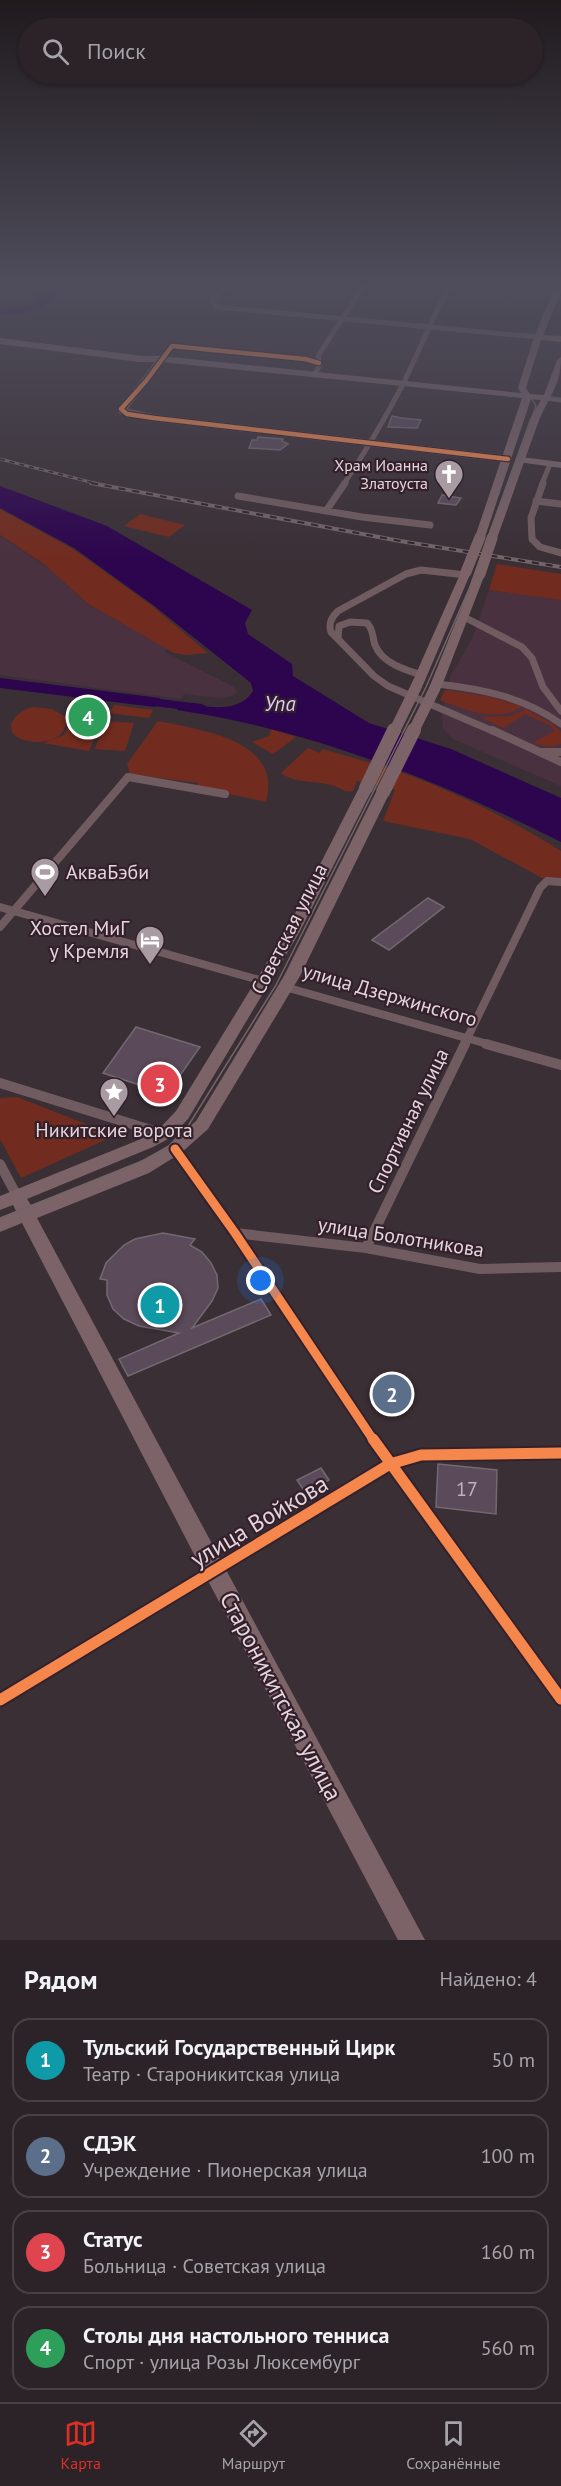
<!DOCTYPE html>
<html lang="ru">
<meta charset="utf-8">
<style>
:root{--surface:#2c2328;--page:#342b30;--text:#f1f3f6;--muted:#a6a4a8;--line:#484045;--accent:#d93025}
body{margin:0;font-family:"PT Sans",sans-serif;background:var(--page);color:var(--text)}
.you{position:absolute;left:261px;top:1281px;width:21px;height:21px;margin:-15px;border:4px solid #fff;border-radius:50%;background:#1a73e8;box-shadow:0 0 0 9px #1a73e833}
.badge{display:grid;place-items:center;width:39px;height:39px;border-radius:50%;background:var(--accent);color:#fff;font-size:20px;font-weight:700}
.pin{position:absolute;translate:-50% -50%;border:3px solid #fff;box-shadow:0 2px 6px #0006}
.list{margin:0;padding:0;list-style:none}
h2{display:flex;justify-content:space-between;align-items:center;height:78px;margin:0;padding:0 24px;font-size:26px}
h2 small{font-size:20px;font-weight:400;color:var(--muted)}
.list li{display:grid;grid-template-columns:39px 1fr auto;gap:18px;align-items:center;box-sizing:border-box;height:84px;margin:0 12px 12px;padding:0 12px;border:2px solid var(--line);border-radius:18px}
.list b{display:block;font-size:22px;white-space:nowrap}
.list p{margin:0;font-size:20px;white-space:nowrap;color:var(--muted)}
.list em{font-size:20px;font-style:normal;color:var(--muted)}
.icon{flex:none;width:33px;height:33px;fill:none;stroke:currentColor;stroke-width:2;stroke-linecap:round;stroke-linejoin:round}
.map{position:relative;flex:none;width:561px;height:1940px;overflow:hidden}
.search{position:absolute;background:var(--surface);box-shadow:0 2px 4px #0004;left:18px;right:18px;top:18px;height:66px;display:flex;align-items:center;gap:15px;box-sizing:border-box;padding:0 21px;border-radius:33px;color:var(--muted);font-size:22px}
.sheet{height:462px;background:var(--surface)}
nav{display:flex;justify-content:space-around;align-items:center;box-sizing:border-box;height:84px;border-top:2px solid var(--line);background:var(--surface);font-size:16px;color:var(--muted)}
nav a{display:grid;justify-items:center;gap:3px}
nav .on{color:var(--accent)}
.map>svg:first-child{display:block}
.built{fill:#4a313f}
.green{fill:#722c1f}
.water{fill:#2d054e}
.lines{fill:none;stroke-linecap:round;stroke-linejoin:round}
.river{fill:#2d054e;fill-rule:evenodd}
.building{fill:#5b4a5a;stroke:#726970;stroke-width:1.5}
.minor-far4{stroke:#705c60;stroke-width:5}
.minor-far3{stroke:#705c60;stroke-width:7}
.minor-far2{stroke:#705c60;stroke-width:8}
.minor-far1{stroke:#705c60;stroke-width:10}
.minor{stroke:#705c60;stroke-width:14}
.tertiary{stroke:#705c60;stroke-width:7}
.secondary{fill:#7d656a;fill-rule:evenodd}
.primary{fill:#7b6368;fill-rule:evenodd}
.tram{stroke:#716568;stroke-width:1.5}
.rail-far1-casing{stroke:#716568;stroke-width:3}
.rail-casing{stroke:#716568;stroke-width:4}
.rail-far1{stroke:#34202b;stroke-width:1.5;stroke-dasharray:5;stroke-linecap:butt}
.rail{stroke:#34202b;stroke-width:2;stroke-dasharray:7;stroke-linecap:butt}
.primary-bridge-far1{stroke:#7b6368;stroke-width:11}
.primary-bridge{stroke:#7b6368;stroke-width:14}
.cycleway-far2-casing{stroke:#34202b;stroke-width:7}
.cycleway-far1-casing{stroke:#34202b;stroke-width:13}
.cycleway-casing{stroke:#34202b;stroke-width:15}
.cycleway-far2{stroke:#f5874c;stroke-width:4.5}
.cycleway-far1{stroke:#f5874c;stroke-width:9}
.cycleway{stroke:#f5874c;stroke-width:11}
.labels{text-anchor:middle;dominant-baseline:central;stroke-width:4.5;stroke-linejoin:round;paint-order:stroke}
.far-poi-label{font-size:16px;fill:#e3d5db;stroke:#34202b;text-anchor:end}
.poi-label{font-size:20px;fill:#e3d5db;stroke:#34202b;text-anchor:start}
.street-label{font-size:20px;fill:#e3d5db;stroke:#34202b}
.near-number-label{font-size:20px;fill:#c1b2bb}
.water-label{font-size:21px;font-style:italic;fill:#dcccf8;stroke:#34202b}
.near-street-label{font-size:24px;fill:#e3d5db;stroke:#34202b}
</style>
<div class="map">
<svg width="561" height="1940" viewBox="0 0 561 1940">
<rect width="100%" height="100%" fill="#3a2f35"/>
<!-- built -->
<path class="built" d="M0,287H41L25,299L0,297Z
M0,536L51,570L87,604L168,649L165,652L234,687L237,692L232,696L220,698L184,694L181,699L0,675Z
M489,590L561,600V786L453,739L443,729L442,716L450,677L473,637Z"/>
<!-- green -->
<path class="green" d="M0,509L73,549L151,605L208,653L186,655L174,653L88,604L45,565L0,535Z
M140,514L185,525L169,537L124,526Z
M497,564L561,574V600L489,590Z
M445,690L491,697L523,707C494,722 469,711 440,700Z
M114,705L153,710L149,718L109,713Z
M33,707L52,709L66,717C69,741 40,746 21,739C0,730 16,711 33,707Z
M526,709L552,724L561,732V744L549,747L533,743L554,731L551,726L525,714L503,728L480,717L511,716Z
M76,712L104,715L89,751L43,743L64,735Z
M104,721L134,723L125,751L95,749Z
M158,721C200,730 283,739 266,802L196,787L198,783L130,774L127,764Z
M271,729L296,737L273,754L252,742L269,736Z
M308,748L320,753L323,749C350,758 376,763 403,773C457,793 512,820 561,851V878H542L470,839L383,821L395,790L357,781L353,791C343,793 340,787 331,785C313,780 296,784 281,773Z
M17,1097L109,1133L116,1135L21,1178L0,1139V1098Z"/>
<!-- water -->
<path class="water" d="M0,486L107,526L252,610L245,623L248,634L292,664L293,676L369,723L451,749L561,798V842C440,781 311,730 177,710L180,703C205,706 238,715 253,691L251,683L153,605L74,548L0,508Z
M0,678L160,698L155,707L0,688Z"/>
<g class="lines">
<!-- river -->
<path class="river" d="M54,287H64C46,309 28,316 0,315V309L30,307Z
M134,696L202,704L209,708L202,712L129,703L127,700Z"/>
</g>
<!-- building -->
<path class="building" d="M392,416L402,418L421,420L417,428L388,427Z
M258,437L283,439L282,441L288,444L280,450L249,448L252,440H257Z
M442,495L461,498L456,505L438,503Z
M428,898L444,907L389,950L372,940Z
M136,1027L200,1047L167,1094L103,1073Z
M163,1233L195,1239L190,1245L202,1252L211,1263L217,1275L218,1288L212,1301L192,1328L261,1299L271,1315L128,1376L119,1359L179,1333L139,1326L124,1319L113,1309L107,1295V1280L100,1279L106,1263L124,1245L135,1239Z
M438,1464L497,1470L496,1514L436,1507Z
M321,1468L329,1480L305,1492L297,1480Z"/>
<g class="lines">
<!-- minor-far4 -->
<path class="minor-far4" d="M226,287L212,300L216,307L538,337
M161,359L172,346L305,359L319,363
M314,375L320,365L318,356L363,287
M545,398L561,400
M344,484C365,452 385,419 403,384C419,351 432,319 449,287
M542,484L550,464"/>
<!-- minor-far3 -->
<path class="minor-far3" d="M543,483L531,518L532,539L540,547L561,553
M238,496L362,517L430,525
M536,501L561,504
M326,511L345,483
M466,575L421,570L406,574L338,611C332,617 328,623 331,632L374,676L388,686L495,732
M464,617L522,647L532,658L543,687L561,711
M338,639L339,626L350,622L367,623C374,630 372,637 375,645C382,663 405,670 422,675
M437,684C482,689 524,697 561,724"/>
<!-- minor-far2 -->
<path class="minor-far2" d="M492,730L561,762
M542,752H561
M0,907L263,981
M0,927L128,777L225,794
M285,987L491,1045
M464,1045L540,888L547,881L561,882"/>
<!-- minor-far1 -->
<path class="minor-far1" d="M486,1044L561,1065
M0,1083L164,1134
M175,1149L235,1233L374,1441
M0,1164L17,1196
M235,1233L366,1248L480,1269L561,1267
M366,1248L465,1044"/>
<!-- minor -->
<path class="minor" d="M373,1439L561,1699
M0,1700L390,1464L421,1455L561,1453"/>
<!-- tertiary -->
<path class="tertiary" d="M161,359L122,411L154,418L508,459"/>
<!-- secondary -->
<path class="secondary" d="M521,457L561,462V468L518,462L517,460Z"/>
<!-- primary -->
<path class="primary" d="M555,287H561V292L543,335L561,336V342L541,340L526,388L530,394L544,395L557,360L561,357C561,387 548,397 538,423C524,461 511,500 497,538L492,541L487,538L530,419L541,400L531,399L485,537L480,540L475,537L522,398L161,362H139L0,344V338L139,356H161L521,393L518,388L534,337Z
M466,569L471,572L423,685L417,689L413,688L411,685L461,572Z
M480,571L485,574L441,688L435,692L431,691L429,688L475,574Z
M366,784L373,788L299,933L188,1119L170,1138L153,1147L27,1199L31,1205L137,1163L169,1145L196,1121L284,976L376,792L378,789H388L390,792L300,976L208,1129L181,1153L149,1173L37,1218L425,1940H398L197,1560L22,1223L0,1232V1218L16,1211L13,1205L0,1210V1196L141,1139L158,1130L176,1111L285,933L359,788Z"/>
<!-- tram -->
<path class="tram" d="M0,339L161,359L561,401
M0,1218L142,1161L166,1149L188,1126L276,985L426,687L469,589L536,406L532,399L519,394"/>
<!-- rail-far1 casing -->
<g class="rail-far1-casing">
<path id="rail-far1" d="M0,459L98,484"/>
</g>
<!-- rail casing -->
<g class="rail-casing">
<path id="rail" d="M91,483L400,541L561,567"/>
</g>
<!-- rail-far1 -->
<use href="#rail-far1" class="rail-far1"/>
<!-- rail -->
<use href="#rail" class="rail"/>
<!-- primary-bridge-far1 -->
<path class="primary-bridge-far1" d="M466,572L480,537
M480,574L492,538
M394,732L417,685
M413,732L435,688"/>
<!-- primary-bridge -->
<path class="primary-bridge" d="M366,788L394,730
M383,792L414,730"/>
<!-- cycleway-far2 casing -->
<g class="cycleway-far2-casing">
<path id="cycleway-far2" d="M319,363L305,359L172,346L146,381L121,409L127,414L154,418L508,459"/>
</g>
<!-- cycleway-far1 casing -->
<g class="cycleway-far1-casing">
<path id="cycleway-far1" d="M175,1149L235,1233L374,1441"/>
</g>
<!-- cycleway casing -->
<g class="cycleway-casing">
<path id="cycleway" d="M373,1439L561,1699
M0,1700L390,1464L421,1455L561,1453"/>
</g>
<!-- cycleway-far2 -->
<use href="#cycleway-far2" class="cycleway-far2"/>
<!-- cycleway-far1 -->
<use href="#cycleway-far1" class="cycleway-far1"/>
<!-- cycleway -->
<use href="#cycleway" class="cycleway"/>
</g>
<!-- sky -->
<linearGradient id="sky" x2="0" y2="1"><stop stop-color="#201a1d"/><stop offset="0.51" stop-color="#4f4d5c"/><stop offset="1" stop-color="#4f4d5c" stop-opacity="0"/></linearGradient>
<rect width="561" height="559" fill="url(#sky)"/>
<!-- icons -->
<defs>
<g id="church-pin" transform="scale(1.5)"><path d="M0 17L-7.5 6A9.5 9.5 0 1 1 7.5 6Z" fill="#a89ba1" stroke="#34202b"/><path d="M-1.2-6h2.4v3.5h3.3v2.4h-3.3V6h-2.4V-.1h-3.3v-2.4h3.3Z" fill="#fff"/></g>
<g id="stadium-pin" transform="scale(1.5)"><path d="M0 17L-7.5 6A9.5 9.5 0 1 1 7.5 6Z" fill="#a89ba1" stroke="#34202b"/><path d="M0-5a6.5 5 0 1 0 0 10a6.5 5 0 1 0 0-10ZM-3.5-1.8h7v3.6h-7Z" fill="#fff"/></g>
<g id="hotel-pin" transform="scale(1.5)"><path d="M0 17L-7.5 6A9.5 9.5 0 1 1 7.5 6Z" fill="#a89ba1" stroke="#34202b"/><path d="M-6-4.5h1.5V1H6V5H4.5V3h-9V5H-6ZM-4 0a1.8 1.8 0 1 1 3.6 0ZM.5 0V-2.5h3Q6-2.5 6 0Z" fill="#fff"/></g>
<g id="sight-pin" transform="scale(1.5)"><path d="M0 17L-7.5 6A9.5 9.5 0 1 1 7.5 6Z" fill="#a89ba1" stroke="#34202b"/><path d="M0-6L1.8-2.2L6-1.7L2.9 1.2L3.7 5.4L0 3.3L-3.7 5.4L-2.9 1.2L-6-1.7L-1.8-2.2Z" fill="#fff"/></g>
</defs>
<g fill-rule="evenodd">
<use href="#church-pin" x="449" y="474"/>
<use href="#stadium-pin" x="45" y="872"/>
<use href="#hotel-pin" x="150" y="940"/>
<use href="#sight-pin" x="114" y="1092"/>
</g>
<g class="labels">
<!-- far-poi labels -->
<g class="far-poi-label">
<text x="428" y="465">Храм Иоанна<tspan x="428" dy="18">Златоуста</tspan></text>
</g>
<!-- poi labels -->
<g class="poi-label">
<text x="66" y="872">АкваБэби</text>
<text x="129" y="928" text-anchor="end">Хостел МиГ<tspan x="129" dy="23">у Кремля</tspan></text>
<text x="114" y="1130" text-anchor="middle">Никитские ворота</text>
</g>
<!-- street labels -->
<g class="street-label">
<text transform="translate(289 929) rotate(-63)">Советская улица</text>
<text transform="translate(390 995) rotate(16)">улица Дзержинского</text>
<text transform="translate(408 1121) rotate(-64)">Спортивная улица</text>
<text transform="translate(401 1237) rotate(9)">улица Болотникова</text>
</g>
<!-- near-number labels -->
<g class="near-number-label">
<text x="467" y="1489">17</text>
</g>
<!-- water labels -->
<g class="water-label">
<text x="280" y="703">Упа</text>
</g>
<!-- near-street labels -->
<g class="near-street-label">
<text transform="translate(259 1521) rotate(-31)">улица Войкова</text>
<text transform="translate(281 1696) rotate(62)">Староникитская улица</text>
</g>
</g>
</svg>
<div class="you"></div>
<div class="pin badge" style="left:160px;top:1305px;background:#0f9aa8">1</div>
<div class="pin badge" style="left:392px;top:1394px;background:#5c6f8a">2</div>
<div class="pin badge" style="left:160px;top:1084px;background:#e0444e">3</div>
<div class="pin badge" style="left:88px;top:717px;background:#2e9e5b">4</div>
<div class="search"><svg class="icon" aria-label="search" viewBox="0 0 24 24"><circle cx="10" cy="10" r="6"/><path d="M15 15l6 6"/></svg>Поиск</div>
</div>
<section class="sheet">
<h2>Рядом<small>Найдено: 4</small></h2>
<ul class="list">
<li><span class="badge" style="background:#0f9aa8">1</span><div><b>Тульский Государственный Цирк</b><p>Театр · Староникитская улица</p></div><em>50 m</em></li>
<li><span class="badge" style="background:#5c6f8a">2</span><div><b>СДЭК</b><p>Учреждение · Пионерская улица</p></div><em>100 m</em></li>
<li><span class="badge" style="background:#e0444e">3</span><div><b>Статус</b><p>Больница · Советская улица</p></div><em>160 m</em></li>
<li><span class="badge" style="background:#2e9e5b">4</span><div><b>Cтолы дня настольного тенниса</b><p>Спорт · улица Розы Люксембург</p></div><em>560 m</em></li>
</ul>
</section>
<nav>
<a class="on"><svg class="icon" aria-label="map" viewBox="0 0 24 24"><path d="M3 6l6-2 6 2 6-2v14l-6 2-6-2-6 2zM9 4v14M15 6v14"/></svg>Карта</a>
<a><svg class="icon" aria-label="directions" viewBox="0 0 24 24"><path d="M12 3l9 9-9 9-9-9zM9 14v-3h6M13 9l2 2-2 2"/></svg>Маршрут</a>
<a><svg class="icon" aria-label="saved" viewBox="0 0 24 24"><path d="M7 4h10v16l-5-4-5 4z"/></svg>Сохранённые</a>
</nav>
